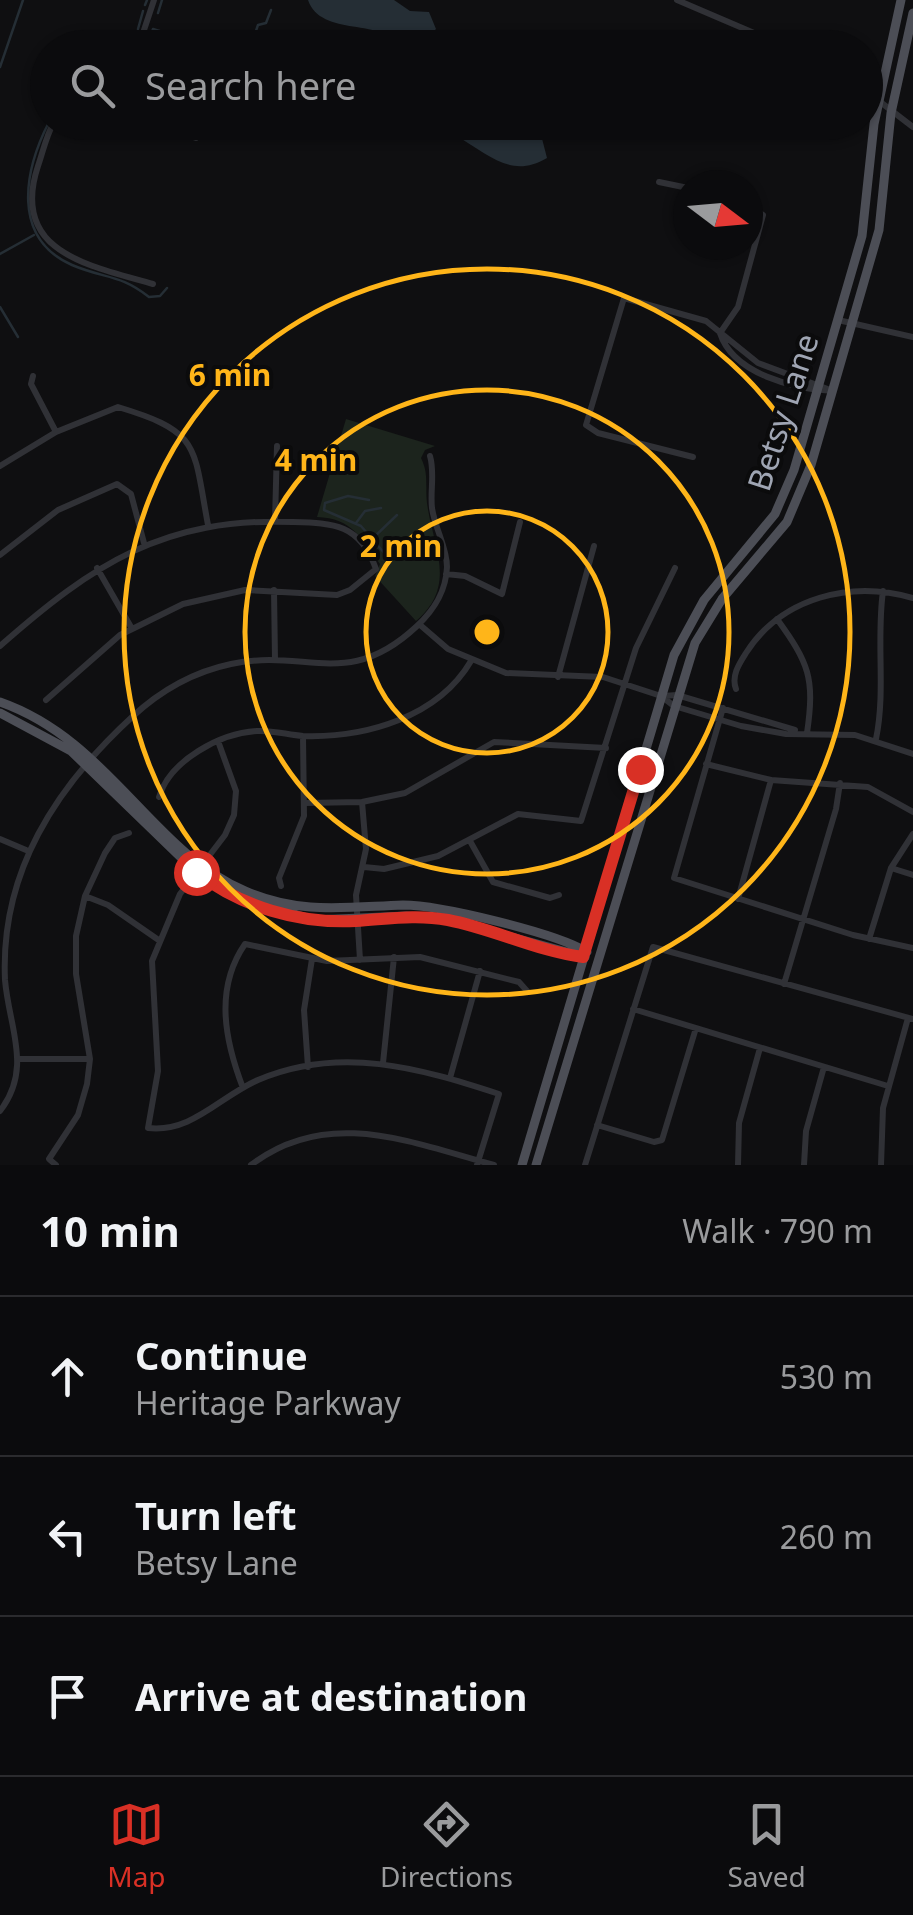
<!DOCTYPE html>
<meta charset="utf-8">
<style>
:root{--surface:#0b0b0d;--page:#19191b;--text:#f1f3f6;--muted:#9a9b9d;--line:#2b2b2e;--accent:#d93025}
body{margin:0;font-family:"Noto Sans",sans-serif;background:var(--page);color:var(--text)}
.compass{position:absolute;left:673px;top:170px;width:90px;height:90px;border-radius:50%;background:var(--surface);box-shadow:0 2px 8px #0004;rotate:106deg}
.stop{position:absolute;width:30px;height:30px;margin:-22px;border:8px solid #d93025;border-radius:50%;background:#fff}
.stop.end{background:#d93025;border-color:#fff;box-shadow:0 2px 10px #0008}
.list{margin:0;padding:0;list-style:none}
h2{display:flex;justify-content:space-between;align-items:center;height:130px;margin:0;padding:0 40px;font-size:42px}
h2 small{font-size:32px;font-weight:400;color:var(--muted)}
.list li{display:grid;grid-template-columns:65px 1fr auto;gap:30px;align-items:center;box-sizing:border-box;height:160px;padding:0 40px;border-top:2px solid var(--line)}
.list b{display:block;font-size:38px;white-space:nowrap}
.list p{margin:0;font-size:32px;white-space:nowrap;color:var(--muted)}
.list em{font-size:32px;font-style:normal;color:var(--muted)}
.icon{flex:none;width:55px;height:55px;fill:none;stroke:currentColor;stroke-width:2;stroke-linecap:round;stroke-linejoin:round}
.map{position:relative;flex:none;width:913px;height:1165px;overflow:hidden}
.search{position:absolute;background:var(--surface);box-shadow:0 2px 8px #0004;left:30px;right:30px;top:30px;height:110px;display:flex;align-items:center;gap:25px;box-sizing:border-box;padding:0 35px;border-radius:55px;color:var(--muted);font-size:38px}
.sheet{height:610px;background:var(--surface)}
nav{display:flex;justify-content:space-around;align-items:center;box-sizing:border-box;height:140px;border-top:2px solid var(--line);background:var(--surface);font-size:28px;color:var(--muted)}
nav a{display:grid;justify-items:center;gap:5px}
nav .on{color:var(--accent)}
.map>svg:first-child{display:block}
.green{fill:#1c241d}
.water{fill:#252e35}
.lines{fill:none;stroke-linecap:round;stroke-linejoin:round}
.stream{stroke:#252e35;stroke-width:2.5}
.minor{stroke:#303136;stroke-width:6}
.major{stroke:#4c4e56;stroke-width:9}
.route{stroke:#d93025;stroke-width:12}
.ring{fill:none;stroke:#ffb519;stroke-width:5}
.labels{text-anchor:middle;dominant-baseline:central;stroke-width:8;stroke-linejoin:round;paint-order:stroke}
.street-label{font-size:32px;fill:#9fa5b3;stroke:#0b0b0c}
.centre{fill:#ffb519;stroke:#0b0b0c;stroke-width:5}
.ring-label{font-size:30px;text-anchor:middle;font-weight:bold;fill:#ffb519;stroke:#0b0b0c;stroke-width:8;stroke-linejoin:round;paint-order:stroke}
</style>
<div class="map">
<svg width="913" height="1165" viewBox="0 0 913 1165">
<rect width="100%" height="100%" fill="#0f0f11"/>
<!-- green -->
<path class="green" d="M346,419L435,446L425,450L421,458C429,474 425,485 427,503C433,548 458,585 416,621L375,576L380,564C362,539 352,518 317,517Z"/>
<!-- water -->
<path class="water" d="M308,0H394L410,11L429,12L436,29L429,36H435L440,45L402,47C384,17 321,38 308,0Z
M461,123H538L547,158C510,180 488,153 456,136Z"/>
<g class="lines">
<!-- stream -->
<path class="stream" d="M145,5L147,0
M158,13L162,0
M138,29L143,11
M131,48L136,35
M146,48L153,29L209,46L230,48
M250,48L258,25L266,23L271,10
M0,67L23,0
M49,122C24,171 11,238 72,265C105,279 120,274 149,297L160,296L167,288
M163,122L183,128L196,124L207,129
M0,254L34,235
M0,307L18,337
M369,500L348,496L325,503L324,510L361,526L386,555H394
M356,523L365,511L381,508
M373,538L397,515"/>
<!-- minor -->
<path class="minor" d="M677,0L789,48
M138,48L154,0
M866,91L913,127
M54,122C46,136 43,152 38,166C9,253 91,266 153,284
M151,122L196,138
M659,182L688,188
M838,320L913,337
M720,333L738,307L763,215L748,205
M33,376L31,384L56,432
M693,457L598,433L586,425L624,298L706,321L758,363L833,391C794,389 733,374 720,333
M0,466L56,432L118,407C201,432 193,445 208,525
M275,521L277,446
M0,555L58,510L117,484L131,494L144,543
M97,568L131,627
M446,574L465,576L502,594L520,522
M274,590L275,660
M777,619C809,663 815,678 807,733
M419,624L448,649L506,673L603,677L661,696L674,706L741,726L786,734L855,735L913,754
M0,646C93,564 164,517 293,522C334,523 360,524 376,569L350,590L337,595L245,590L183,604L120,635L46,700
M558,677L594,546
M736,689C731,676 739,664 746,653C782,597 851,580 913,598
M663,696L677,695L795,730
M723,708L674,878L853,935L913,948
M876,739C886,690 876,641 883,591
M218,741L236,791L234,815L225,835L180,894L152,961L158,1071L148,1128C192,1133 219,1097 258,1080C340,1045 419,1068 499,1094L477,1165
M706,764L771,780L868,787L913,812
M159,797C170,760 221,733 257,731C273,730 288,735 303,736C366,738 438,717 471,661
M305,803L362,802L405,793L494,742L606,748
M0,839L26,850
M470,841L493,882L550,898L559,895
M364,867L384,869L438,856L518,814L581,821L636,648L675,568
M891,868L913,875
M281,886L279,878L304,816L303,736
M85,896L108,905L160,941
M738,899L771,780
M869,939L891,868L913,834
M360,960L356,895L366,849L362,802
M784,984L836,809L840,783
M633,1009L888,1086
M19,1059H90
M383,1063L394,957
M308,1067L304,1010L312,959
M450,1078L480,971
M243,1088C225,1041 214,989 245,944L327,961L420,957L519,982L527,991
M0,1111C33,1068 9,1028 5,980C0,872 56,787 132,717C160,691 193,672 231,664C307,648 348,691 417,626C434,610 446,592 447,567C447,547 435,529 432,508C430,491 435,473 430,456
M597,1125L654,1142L662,1140L696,1028
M56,1165L49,1159L78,1115L87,1084L90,1059L76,974V936L85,896L105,853L115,838L129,833
M251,1165C328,1106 412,1143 494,1165
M585,1165L653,947L913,1019
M738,1165L739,1123L760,1048
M804,1165L806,1131L824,1067
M881,1165L883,1108L908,1018"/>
<!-- major -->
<path class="major" d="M0,702C109,740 151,851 245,891C300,915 346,907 403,905C440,905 556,933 587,952
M0,713L71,751L196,872L240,899L315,920L406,916L449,920L585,957
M522,1165L674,655L704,600L775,514L794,470L862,236L874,124L901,0
M536,1165L695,643L722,599L787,522L811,465L879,230L891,113L913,13"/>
</g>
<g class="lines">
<!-- route -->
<path class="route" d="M196,872C241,907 299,924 356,921C388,919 416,914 448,920C494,929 537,951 583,957L640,769"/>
</g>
<!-- distance rings -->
<g class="ring">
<circle cx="487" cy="632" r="121"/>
<circle cx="487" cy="632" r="242"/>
<circle cx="487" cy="632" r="363"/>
</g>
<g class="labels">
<!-- street labels -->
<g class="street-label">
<text transform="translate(782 412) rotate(-72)">Betsy Lane</text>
</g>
</g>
<circle cx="487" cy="632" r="15" class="centre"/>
<g class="ring-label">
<text x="230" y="386">6 min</text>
<text x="316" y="471">4 min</text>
<text x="401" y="557">2 min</text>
</g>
</svg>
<svg class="compass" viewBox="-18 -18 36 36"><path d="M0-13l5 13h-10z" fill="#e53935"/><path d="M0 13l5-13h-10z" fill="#9a9b9d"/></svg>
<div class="stop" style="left:196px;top:872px"></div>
<div class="stop end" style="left:640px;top:769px"></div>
<div class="search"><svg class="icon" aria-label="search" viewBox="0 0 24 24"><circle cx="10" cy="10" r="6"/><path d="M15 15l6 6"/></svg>Search here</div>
</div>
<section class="sheet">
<h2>10 min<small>Walk · 790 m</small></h2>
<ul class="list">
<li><svg class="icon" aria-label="ahead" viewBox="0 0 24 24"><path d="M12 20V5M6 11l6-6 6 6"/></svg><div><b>Continue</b><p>Heritage Parkway</p></div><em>530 m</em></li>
<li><svg class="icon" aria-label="left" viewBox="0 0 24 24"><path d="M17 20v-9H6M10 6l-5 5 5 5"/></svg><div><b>Turn left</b><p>Betsy Lane</p></div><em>260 m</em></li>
<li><svg class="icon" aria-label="arrive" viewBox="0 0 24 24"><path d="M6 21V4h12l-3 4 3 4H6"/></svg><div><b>Arrive at destination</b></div></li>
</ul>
</section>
<nav>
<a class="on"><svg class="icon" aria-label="map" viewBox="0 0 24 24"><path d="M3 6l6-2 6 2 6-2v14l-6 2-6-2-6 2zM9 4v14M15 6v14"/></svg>Map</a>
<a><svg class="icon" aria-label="directions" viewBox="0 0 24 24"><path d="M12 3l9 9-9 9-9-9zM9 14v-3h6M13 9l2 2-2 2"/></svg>Directions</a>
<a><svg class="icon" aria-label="saved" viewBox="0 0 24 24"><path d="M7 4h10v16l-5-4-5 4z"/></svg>Saved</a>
</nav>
